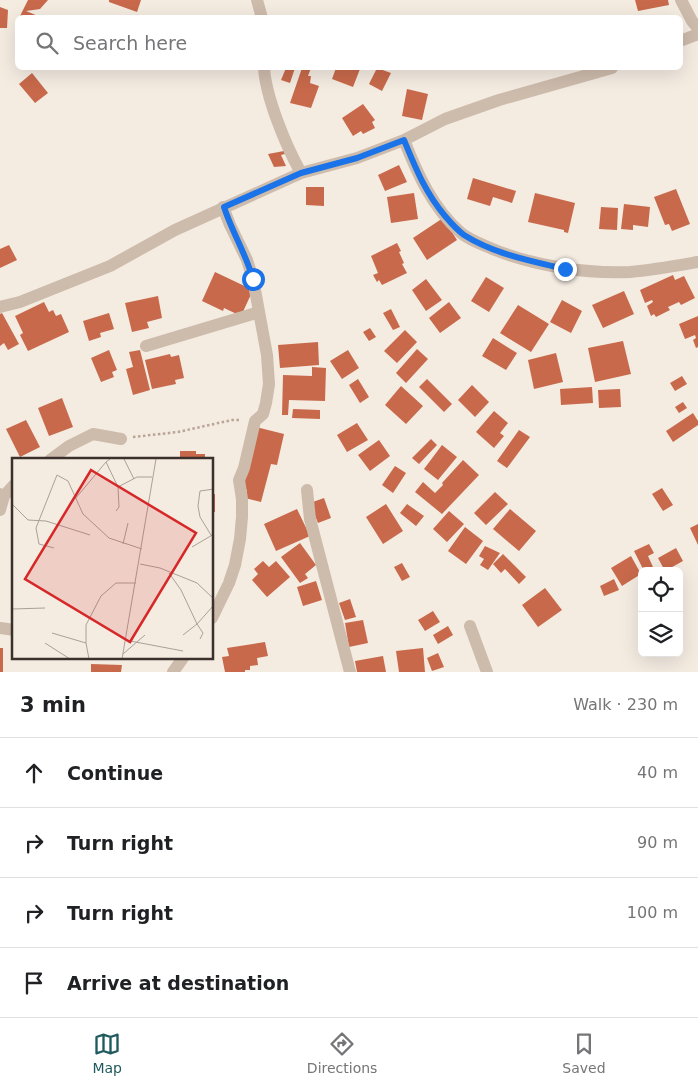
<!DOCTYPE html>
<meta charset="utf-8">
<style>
:root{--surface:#fff;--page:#f6f6f6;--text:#202124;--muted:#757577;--line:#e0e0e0;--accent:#1f5a5e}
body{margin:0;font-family:"DejaVu Sans",sans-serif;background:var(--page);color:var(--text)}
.controls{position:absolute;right:15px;bottom:15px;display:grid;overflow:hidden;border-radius:8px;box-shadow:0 5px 20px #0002}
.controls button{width:45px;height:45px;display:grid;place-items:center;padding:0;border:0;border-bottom:1px solid var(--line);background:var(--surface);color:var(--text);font:25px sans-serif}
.stop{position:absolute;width:15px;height:15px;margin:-11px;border:4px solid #1a73e8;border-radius:50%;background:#fff}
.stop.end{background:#1a73e8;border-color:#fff;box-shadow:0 1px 5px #0008}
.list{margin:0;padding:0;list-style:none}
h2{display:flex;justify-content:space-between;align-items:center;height:65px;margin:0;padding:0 20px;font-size:21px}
h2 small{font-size:16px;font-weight:400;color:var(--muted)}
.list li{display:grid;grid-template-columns:32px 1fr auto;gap:15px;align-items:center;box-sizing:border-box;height:70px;padding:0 20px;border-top:1px solid var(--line)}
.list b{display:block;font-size:19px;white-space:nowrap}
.list em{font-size:16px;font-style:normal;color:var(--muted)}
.icon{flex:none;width:28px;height:28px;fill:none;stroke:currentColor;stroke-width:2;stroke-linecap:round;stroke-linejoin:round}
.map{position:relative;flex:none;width:698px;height:672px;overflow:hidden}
.search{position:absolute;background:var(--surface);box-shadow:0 5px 20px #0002;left:15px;right:15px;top:15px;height:55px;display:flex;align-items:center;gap:12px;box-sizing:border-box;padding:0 18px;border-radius:8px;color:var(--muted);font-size:19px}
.sheet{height:345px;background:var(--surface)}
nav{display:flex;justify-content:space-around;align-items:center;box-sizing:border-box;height:70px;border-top:1px solid var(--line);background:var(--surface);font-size:14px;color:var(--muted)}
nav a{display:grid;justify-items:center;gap:2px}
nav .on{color:var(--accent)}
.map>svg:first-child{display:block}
.building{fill:#c8694b}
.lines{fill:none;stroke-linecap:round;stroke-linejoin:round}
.path{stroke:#b9a596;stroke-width:2.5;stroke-dasharray:2.5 2.5;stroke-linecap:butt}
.minor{stroke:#cdbbac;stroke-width:12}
.route{stroke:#1a73e8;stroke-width:6}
.inset-road{fill:none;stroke:#aaa098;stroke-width:1}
.view{fill:#d62828;fill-opacity:0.15;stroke:#d62828;stroke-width:2.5}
.inset-edge{fill:none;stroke:#3b302b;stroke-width:2.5}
</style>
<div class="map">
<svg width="698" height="672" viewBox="0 0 698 672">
<rect width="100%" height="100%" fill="#f4ebe1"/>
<!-- building -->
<path class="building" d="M28,0H48L40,9L26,11L43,18H19Z
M109,0H141L137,12L109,2Z
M635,0H668L669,5L638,11Z
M0,7L8,10L7,28H0Z
M286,68H295L290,83L281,80Z
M302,68H311L308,76H311L310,83L319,86L311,108L290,103Z
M336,68L360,69L353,87L332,79Z
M377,68L391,73L382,91L369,84Z
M32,73L48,93L35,103L19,84Z
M407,89L428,94L422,120L402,116Z
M363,104L375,120L372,122L375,128L363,134L361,131L353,136L342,118Z
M284,151L285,154L281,155L286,166L274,167L268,154Z
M399,165L407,182L385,191L378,175Z
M473,178L516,191L512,203L493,197L490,206L467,199Z
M306,187H324V206L306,205Z
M676,189L690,224L672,231L669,224L665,225L654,197Z
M414,193L418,219L391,223L387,197Z
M535,193L575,203L568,233L564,232V230L528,222Z
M624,204L650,207L648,227L633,225V230L621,229Z
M601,207L618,208L617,230L599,229Z
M443,218L457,240L427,260L413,238Z
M397,243L401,251L399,252L404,263L402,264L407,273L382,285L379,280L377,282L373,275L378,273L371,256Z
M9,245L17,260L0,268V249Z
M215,272L253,290L241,316L224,308L223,311L202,301Z
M673,275L675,280L684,276L695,298L681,305L679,302L668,307L670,310L656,317L654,314L651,316L647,306L653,302L652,300L645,303L640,290Z
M486,277L504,288L489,312L471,301Z
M426,279L442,300L426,311L412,290Z
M624,291L634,314L603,328L592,305Z
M158,296L162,318L147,322L149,328L132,332L125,303Z
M562,300L582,311L571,333L550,322Z
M44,302L49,312L53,310L56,316L61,314L69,332L28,351L20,335L23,333L15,316Z
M449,302L461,318L440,333L429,318Z
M518,305L549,324L531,352L500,333Z
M391,309L400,327L393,330L383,313Z
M2,313L19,344L8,350L4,343L0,346V314Z
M109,313L114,329L100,333L101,337L89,341L83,321Z
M698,316V347L696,348L693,340L696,338L695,335L685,339L679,324Z
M370,328L376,337L369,341L363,332Z
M405,330L417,342L397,363L384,351Z
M493,338L517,353L506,370L482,356Z
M623,341L631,374L595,382L588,348Z
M318,342L319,365L280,368L278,345Z
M417,349L428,359L406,383L396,373Z
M109,350L117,370L112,372L114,377L101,382L91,358Z
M140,350L150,390L133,395L126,369L133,367L129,352Z
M348,350L359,368L342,379L330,361Z
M556,353L563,382L534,389L528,360Z
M170,354L171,357L179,355L184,378L175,380L176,384L152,389L145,360Z
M312,367L326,368L325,401L289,400L288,415H282L283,375L312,376Z
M682,376L687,384L675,391L670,383Z
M358,379L369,397L360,403L349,385Z
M427,379L452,404L444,412L419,387Z
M472,385L489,402L475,417L458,400Z
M401,386L423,406L406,424L385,405Z
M592,387L593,403L561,405L560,389Z
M620,389L621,407L599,408L598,390Z
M62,398L73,427L49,436L38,408Z
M683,402L687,408L679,413L675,407Z
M293,409L320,410V419L292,418Z
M494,411L508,423L500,433L504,436L494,448L476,432Z
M693,413L698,421V425L673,442L666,431Z
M26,420L40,447L20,457L6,429Z
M357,423L368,440L347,452L337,435Z
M256,427L284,434L277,465L271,464L261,502L245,498L247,490L240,488Z
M519,430L530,437L507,468L497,461Z
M431,439L437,445L419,464L412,458Z
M379,440L390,456L370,471L358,455Z
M442,445L457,457L438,480L424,469Z
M180,451H196V454H205V460H180Z
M463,460L479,475L442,514L415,492L423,482L435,493L443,485L442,483Z
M395,466L406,473L393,493L382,485Z
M662,488L673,505L663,511L652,494Z
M495,492L508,504L486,525L474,513Z
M212,494H215V512H212Z
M324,498L331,518L318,523L310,503Z
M386,504L403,531L383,544L366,517Z
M407,504L424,516L416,526L400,513Z
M297,509L310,536L276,551L264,524Z
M510,509L536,531L519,551L493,529Z
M449,511L464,524L447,542L433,529Z
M698,524V545L690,528Z
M465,527L483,541L466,564L448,551Z
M300,543L316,565L305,574L308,578L300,583L281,557Z
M649,544L654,553L648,556L653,567L644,571L634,551Z
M485,546L500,553L488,570L480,565L484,559L479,556Z
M676,548L683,561L665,571L658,558Z
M503,554L526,577L519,584L505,569L501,573L493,564Z
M631,556L641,574L622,586L611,568Z
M263,561L269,567L276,561L290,577L267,597L252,580L258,574L254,569Z
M402,563L410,577L402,581L394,567Z
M614,579L619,590L604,596L600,586Z
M316,581L322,600L303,606L297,587Z
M545,588L562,610L538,627L522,605Z
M350,599L356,617L345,620L339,603Z
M433,611L440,622L425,631L418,620Z
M363,620L368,643L349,647L345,623Z
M448,626L453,635L438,644L433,635Z
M265,642L268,656L257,658L258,665L250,666V670H245V672H225L222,657L229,656L227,648Z
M0,648H3V672H0Z
M423,648L425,672H399L396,651Z
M438,653L444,667L432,671L427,658Z
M383,656L386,672H357L355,661Z
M91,664L122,665L121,672H91Z"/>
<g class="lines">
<!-- path -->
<path class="path" d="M133,437L178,432L232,420H241"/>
<!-- minor -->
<path class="minor" d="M257,0L262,18
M681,0L692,21L698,28
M680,41L698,34
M264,68C266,98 286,146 301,173
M404,140C418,175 432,207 461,233C471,241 484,245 495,250C536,266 586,274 630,272C653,270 675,266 698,262
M0,307L20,302L110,266L175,230L301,173L357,158L404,140L445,119L499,100L612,68
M146,346L259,312
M50,460L69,446L93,434L121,439
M307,490L310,519L350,672
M0,494L4,496L14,485
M0,510L4,496
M212,618L229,583L235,565L240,539L242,517V499L239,480L244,468L255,421L263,414L266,403L269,384L267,355L253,279L247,260L230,225L223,207
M470,626L487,672
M0,628L14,630
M173,672L183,658"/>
</g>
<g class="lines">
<!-- route -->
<path class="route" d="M253,279C246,254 232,232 224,207L301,173L357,158L404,140C416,169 425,192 445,216C451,223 457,230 464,235C494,254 531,261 565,269"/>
</g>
<!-- overview -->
<g transform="translate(12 458)">
<rect width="201" height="201" fill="#f4ebe1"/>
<path class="inset-road" d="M98,1L94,4L106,29M112,1L122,21M63,41L94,4M0,46L16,62L34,63L78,77M104,53L107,49L106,29L125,19H140M199,77L188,59L186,48L188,33L202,31M111,86L116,65M180,89L202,76M42,90L27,86L24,70L45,17L56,23L71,56L97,80L130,91M128,106L148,110L185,125L202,141M157,115L169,132L185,166L171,177M0,151L33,150M40,175L74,185L77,201M188,181L191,175L185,166L202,147M113,182L171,193M33,185L58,201M74,185V167L89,138L104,125H124M111,196L133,177M110,201L144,1"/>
<path class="view" d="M79,12L184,75L118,184L13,121Z"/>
<rect width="201" height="201" class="inset-edge"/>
</g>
</svg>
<div class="controls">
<button><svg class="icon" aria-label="locate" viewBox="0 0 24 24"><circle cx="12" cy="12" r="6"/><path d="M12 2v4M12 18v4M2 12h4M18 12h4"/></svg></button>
<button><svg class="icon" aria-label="layers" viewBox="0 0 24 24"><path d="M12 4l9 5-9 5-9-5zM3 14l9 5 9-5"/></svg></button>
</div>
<div class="stop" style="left:253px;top:279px"></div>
<div class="stop end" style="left:565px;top:269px"></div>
<div class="search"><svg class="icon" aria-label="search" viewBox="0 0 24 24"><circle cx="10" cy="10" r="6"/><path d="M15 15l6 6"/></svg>Search here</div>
</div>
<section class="sheet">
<h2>3 min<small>Walk · 230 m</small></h2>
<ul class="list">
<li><svg class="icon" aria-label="ahead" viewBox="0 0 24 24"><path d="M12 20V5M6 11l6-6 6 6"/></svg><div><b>Continue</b></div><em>40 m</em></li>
<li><svg class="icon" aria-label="right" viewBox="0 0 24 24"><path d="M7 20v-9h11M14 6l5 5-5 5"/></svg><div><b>Turn right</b></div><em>90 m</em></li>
<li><svg class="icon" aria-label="right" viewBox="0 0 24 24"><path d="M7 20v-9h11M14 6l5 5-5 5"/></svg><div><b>Turn right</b></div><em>100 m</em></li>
<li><svg class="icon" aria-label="arrive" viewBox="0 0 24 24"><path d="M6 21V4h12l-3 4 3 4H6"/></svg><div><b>Arrive at destination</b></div></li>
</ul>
</section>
<nav>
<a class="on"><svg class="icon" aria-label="map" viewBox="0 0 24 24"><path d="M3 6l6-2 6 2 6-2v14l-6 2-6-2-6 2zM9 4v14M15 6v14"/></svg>Map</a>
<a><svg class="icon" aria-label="directions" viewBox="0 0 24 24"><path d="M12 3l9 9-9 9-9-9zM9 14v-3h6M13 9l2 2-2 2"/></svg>Directions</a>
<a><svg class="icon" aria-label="saved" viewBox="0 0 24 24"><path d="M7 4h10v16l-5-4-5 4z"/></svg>Saved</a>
</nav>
